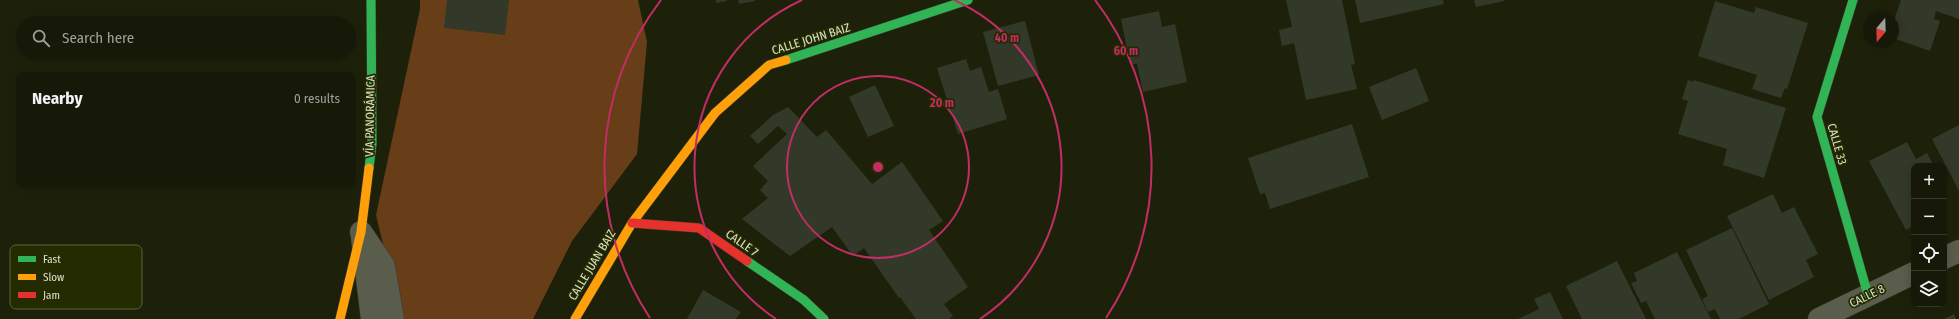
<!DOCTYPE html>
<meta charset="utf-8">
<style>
:root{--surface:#161908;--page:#232616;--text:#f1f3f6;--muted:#9ea09c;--line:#353829}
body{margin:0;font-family:"Fira Sans Condensed",sans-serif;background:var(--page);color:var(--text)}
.controls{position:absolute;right:12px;bottom:12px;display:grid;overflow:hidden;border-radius:8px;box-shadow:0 2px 10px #0003}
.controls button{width:36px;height:36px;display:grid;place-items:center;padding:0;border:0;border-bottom:1px solid var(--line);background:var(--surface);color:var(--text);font:20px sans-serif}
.compass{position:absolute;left:1863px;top:12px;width:36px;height:36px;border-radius:50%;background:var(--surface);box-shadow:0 2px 10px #0003;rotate:199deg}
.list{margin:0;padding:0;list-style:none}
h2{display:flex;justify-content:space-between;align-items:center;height:52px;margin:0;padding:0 16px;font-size:17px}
h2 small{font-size:13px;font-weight:400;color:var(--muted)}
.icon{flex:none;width:22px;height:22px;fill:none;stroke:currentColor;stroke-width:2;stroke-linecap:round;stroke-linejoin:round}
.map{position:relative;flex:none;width:1959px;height:319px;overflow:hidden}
.search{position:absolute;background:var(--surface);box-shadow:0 2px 10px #0003;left:16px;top:16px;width:340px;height:44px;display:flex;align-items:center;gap:10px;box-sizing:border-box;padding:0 14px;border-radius:22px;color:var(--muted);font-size:15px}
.panel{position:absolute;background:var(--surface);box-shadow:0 2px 10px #0003;left:16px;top:72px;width:340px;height:116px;border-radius:8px}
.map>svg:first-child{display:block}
.green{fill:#683e18}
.building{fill:#333928}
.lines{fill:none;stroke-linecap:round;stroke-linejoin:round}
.street-casing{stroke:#383a2b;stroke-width:23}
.fast-casing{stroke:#383a2b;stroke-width:10}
.slow-casing{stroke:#383a2b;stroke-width:10}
.jam-casing{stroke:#383a2b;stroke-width:10}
.street{stroke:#5a5d4c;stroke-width:22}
.fast{stroke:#30b455;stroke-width:9}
.slow{stroke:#ff9f0a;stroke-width:9}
.jam{stroke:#e5322d;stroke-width:9}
.ring{fill:none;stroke:#c42c66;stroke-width:2}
.labels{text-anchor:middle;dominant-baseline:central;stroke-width:3.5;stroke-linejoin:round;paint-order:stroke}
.street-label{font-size:12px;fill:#dbe0c8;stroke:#252b00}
.key{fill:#252b00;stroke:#5c613c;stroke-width:1}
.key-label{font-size:11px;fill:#dbe0c8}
.centre{fill:#c42c66;stroke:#252b00;stroke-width:2}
.ring-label{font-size:12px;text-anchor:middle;font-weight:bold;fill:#c42c66;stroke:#252b00;stroke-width:3.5;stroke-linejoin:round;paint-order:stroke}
</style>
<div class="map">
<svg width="1959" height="319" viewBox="0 0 1959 319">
<rect width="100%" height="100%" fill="#1e210a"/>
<!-- green -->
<path class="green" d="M420,0H638L647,42L637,154L572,241L533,319H401L376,215L420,9Z"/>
<!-- building -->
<path class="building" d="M447,0H509L505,35L444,28Z
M716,0H726L727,1L716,3Z
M738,0H755V1L739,4Z
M1286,0H1342L1355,64L1351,65L1357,89L1306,100L1294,43L1282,46L1279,30L1292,27Z
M1355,0H1443L1444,4L1360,23Z
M1474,0H1504V1L1476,7Z
M1901,0H1959V19L1936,11L1934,19L1940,21L1930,51L1893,38V23Z
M1715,1L1754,13L1756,7L1808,23L1787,89L1785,88L1781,98L1752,89L1757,75L1698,56Z
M1159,11L1162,27L1175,24L1187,82L1143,92L1137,64H1130L1121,19Z
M1025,21L1039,75L998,86L983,32Z
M966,59L970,71L981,67L989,92L998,89L1007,119L958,134L937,68Z
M1416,68L1429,101L1382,120L1369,87Z
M1688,80L1694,82V80L1786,108L1764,178L1723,165L1727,149L1678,134L1688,101L1682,99Z
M875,85L894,126L868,137L849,97Z
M788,107L817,137L826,130L872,184L902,162L943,221L929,230L968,287L944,304L953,316L949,319H916L900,297L899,298L864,248L853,256L832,227L790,256L742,219L768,198L760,190L768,181L753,166L787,134L778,126L758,144L750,136L773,115Z
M1352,124L1369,177L1270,209L1265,193L1260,194L1248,158Z
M1959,125V191L1932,139Z
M1907,142L1916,159L1927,153L1934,166H1914V226L1906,230L1869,161Z
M1773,194L1782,213L1794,207L1818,254L1806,260L1814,277L1769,300L1727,216Z
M1732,228L1769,304L1739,319H1720L1715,309L1708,312L1702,299L1708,296L1686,250Z
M1677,252L1711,319H1655L1646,301L1641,303L1631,283L1637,281L1634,273Z
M1617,261L1646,319H1582L1566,286Z
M703,290L741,312L736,319H687Z
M1550,292L1563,319H1518L1539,309L1534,299Z
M1954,314L1956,319H1944Z"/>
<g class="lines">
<!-- street casing -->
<g class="street-casing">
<path id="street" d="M361,232L384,266L393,319
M362,237L372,319
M1944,258L1959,251
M1819,319L1914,273"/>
</g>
<!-- fast casing -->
<g class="fast-casing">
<path id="fast" d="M1853,0L1817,117L1868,295
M786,60L968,0
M369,168L372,144L371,0
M747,261L804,300L824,319"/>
</g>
<!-- slow casing -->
<g class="slow-casing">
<path id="slow" d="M340,319L361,232L369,168
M575,319L632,223L715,113L769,65L786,60"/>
</g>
<!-- jam casing -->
<g class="jam-casing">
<path id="jam" d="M632,223L699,228L747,261"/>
</g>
<!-- street -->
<use href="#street" class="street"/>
<!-- fast -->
<use href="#fast" class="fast"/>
<!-- slow -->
<use href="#slow" class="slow"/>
<!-- jam -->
<use href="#jam" class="jam"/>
</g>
<!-- distance rings -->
<g class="ring">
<circle cx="878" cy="167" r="91"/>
<path d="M776 319A183 183 0 0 1 802 0M954 0A183 183 0 0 1 980 319"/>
<path d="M650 318A274 274 0 0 1 661 0M1095 0A274 274 0 0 1 1106 318"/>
</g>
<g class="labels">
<!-- street labels -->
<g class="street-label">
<text transform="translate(811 39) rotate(-17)">CALLE JOHN BAIZ</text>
<text transform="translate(370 116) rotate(-89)">VÍA PANORÁMICA</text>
<text transform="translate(1837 144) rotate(74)">CALLE 33</text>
<text transform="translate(742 243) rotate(35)">CALLE 7</text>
<text transform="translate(592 265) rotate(-59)">CALLE JUAN BAIZ</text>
<text transform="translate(1867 296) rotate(-26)">CALLE 8</text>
</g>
</g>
<!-- legend -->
<rect x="10" y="245" width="132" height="64" rx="6" class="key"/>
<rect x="18" y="256" width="18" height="6" fill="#30b455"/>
<rect x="18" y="274" width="18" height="6" fill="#ff9f0a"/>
<rect x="18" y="292" width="18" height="6" fill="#e5322d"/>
<g class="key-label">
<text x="43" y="263">Fast</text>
<text x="43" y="281">Slow</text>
<text x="43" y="299">Jam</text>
</g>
<circle cx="878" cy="167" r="6" class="centre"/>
<g class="ring-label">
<text x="1007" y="42">40 m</text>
<text x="1126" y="55">60 m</text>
<text x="942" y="107">20 m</text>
</g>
</svg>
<div class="controls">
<button>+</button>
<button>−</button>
<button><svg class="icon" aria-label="locate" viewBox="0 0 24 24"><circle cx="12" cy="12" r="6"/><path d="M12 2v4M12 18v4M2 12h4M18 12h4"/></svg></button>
<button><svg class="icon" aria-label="layers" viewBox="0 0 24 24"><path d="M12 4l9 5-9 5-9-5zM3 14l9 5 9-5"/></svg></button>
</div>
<svg class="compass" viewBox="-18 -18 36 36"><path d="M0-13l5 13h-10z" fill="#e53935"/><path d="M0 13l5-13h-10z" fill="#9ea09c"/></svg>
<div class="search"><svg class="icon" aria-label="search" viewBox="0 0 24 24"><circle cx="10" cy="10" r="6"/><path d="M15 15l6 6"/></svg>Search here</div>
<section class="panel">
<h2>Nearby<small>0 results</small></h2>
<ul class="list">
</ul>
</section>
</div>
